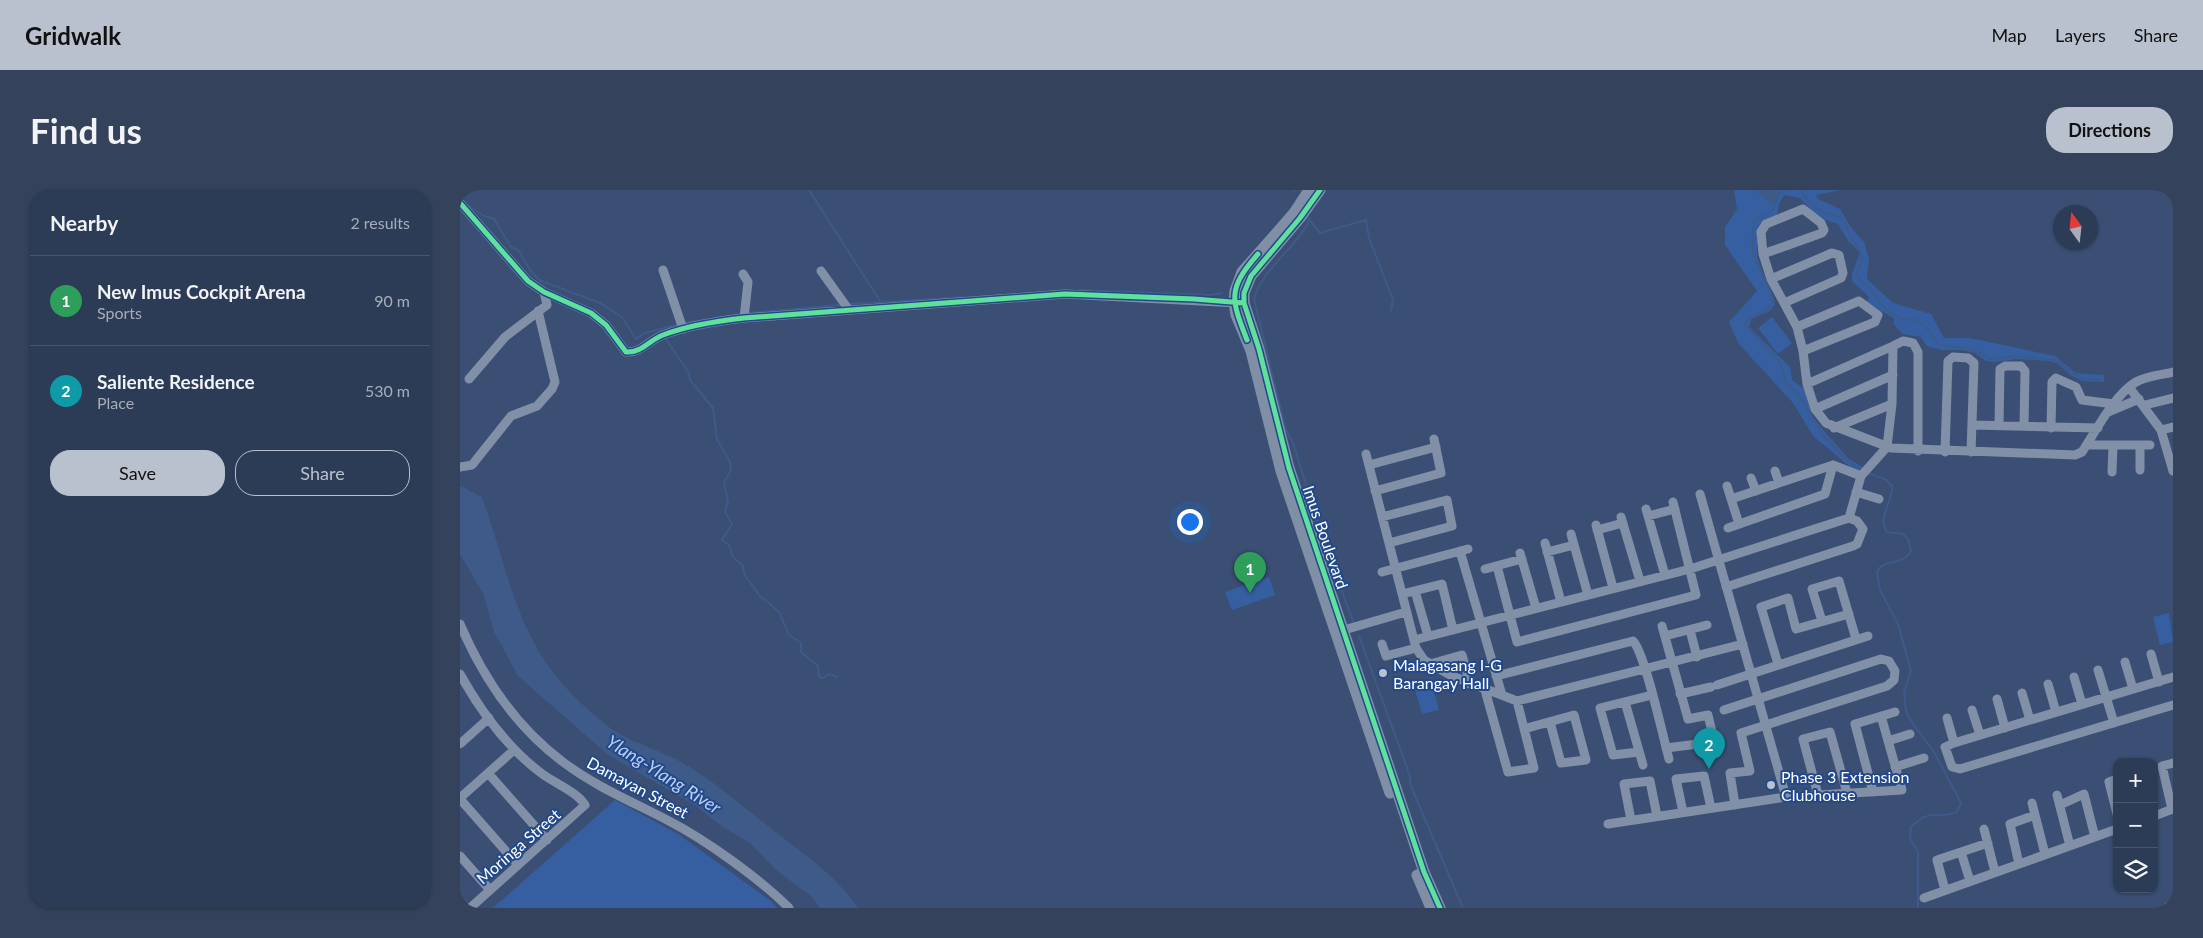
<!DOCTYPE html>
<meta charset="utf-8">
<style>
:root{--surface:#2c3b56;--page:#34425c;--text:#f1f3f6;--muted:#a6adb9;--line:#48556c;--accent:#bac1ce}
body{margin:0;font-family:Lato,sans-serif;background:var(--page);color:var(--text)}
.controls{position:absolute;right:15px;bottom:15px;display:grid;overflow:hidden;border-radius:10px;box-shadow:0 1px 4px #0004}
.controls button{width:45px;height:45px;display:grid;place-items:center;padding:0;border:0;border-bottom:1px solid var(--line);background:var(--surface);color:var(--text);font:25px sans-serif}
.compass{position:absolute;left:1593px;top:15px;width:45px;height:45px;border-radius:50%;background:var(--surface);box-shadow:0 1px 4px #0004;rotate:345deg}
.you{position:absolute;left:729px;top:331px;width:18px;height:18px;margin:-12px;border:4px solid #fff;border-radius:50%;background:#1a73e8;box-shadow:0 0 0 8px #1a73e833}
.badge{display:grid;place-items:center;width:32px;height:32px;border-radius:50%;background:var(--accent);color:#fff;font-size:16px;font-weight:700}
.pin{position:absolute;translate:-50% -41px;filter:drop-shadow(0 1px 2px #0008)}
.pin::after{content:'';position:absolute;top:26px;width:18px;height:15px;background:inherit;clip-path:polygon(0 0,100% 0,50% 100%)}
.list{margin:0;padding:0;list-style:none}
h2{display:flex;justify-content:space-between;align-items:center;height:65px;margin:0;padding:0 20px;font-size:21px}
h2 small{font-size:16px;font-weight:400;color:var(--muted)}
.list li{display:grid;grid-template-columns:32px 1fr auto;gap:15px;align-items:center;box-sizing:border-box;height:90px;padding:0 20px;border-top:1px solid var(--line)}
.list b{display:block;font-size:19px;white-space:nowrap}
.list p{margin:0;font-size:16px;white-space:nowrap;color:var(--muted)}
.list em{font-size:16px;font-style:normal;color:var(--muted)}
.actions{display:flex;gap:10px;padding:15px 20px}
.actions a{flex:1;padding:11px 0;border:1px solid var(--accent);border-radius:20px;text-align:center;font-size:18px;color:var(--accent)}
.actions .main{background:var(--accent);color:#111}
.icon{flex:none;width:28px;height:28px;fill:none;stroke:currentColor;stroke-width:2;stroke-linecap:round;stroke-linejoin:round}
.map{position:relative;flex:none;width:1713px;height:718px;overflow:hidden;border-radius:20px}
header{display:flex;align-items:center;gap:30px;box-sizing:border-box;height:70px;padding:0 25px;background:var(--accent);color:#111}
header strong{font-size:24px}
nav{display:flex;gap:28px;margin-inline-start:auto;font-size:18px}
.intro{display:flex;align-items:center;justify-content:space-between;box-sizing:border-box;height:120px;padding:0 30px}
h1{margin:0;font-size:35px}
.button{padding:12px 22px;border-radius:20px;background:var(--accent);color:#111;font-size:18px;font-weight:700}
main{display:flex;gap:30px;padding:0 30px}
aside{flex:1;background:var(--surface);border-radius:20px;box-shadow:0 1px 4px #0004}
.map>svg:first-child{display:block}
.green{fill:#365fa1}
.water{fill:#3e5a89}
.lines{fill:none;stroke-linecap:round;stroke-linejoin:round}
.stream{stroke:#3e5a89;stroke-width:2}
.river{stroke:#3e5a89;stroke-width:12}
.minor{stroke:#8190a7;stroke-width:9}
.major{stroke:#808fa6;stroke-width:11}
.cycleway-casing{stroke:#22498b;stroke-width:8}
.cycleway{stroke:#60e19b;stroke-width:5}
.poi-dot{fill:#bac1ce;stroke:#22498b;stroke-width:2}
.labels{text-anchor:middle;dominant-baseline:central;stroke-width:4;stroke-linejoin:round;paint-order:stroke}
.street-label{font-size:16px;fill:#fff;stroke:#22498b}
.poi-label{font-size:16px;fill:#fff;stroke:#22498b;text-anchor:start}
.water-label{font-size:18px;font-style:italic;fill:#bad1f2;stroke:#22498b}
</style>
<header>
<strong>Gridwalk</strong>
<nav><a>Map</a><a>Layers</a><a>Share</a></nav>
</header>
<div class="intro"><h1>Find us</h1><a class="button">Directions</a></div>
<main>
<aside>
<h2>Nearby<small>2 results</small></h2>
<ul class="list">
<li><span class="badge" style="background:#2e9e5b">1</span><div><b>New Imus Cockpit Arena</b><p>Sports</p></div><em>90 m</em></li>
<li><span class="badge" style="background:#0f9aa8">2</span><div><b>Saliente Residence</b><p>Place</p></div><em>530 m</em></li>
</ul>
<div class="actions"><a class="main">Save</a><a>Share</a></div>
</aside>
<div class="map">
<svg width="1713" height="718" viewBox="0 0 1713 718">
<rect width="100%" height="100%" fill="#3a4f73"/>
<!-- green -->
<path class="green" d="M1274,0H1382L1356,5L1358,9L1380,19L1392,39L1404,52L1409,69L1407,89L1433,113L1471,124L1484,148H1510L1595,166L1616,183L1644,185V192L1622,191L1612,186L1597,173L1589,171L1556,169L1536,172L1526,171L1515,163L1502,160H1481L1467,156L1461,147L1442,144L1433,133L1435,129L1407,112L1409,107L1392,91V84L1400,62L1389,52L1378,34L1359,28L1340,8L1324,5L1319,14L1317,26L1300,34C1298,45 1295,59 1298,70C1303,85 1312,98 1315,114L1310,121L1291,129L1289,137L1330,177L1332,190L1344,199L1352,225L1364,241L1389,269L1404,278L1400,282L1394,280L1353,246L1333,213L1278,153L1269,132L1297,101L1265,55V37L1277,19Z
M1312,127L1332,153L1318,164L1298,138Z
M809,387L815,405L772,420L765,402Z
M1709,423L1713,452L1700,455L1693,427Z
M971,488L979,520L962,524L953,493Z
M155,610L218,644L311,711L317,718H33Z"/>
<!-- water -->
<path class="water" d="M0,296L22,307C46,372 55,440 102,493C113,507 141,532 155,541C175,554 200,560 221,572C250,588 277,612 303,632C335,658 375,683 398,718H360L351,706L316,680L290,653L263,637L236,616L148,565L58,486L34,442L24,405L0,364Z"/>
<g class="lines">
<!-- stream -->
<path class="stream" d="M349,0L420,111
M834,0V1
M1325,0L1313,8L1314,18L1311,22L1295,31C1292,41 1291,62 1296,71C1303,85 1310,97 1313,112L1305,121L1288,128L1285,134L1320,173L1326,192L1339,205L1364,247L1388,271L1402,280
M1340,0C1347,10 1354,19 1366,23C1371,24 1377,25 1381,28C1387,33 1388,43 1392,49C1404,67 1404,62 1397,84C1399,91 1405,92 1410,98C1420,110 1425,125 1444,129C1448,130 1452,128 1456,130C1466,134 1473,147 1480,155L1511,159L1532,169L1557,166L1596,170L1614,184L1624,189L1640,190
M6,14L24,26L34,29L51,57L59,61L70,80L79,90L140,113L162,127L176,149L185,143L219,134
M847,27L860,43L906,30L909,48L933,110L931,121
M849,31C838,56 801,80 794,109L825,237L834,256L862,347L894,434
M619,100L751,105L762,103
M390,114L505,107
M288,123L380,115
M224,133L281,124
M205,148L229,183L230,190L253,218L257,249L270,272L271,280L264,293L268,312L265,322L272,334L262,350L269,355L273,367L283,376L284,384L299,405L319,422L329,445L341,453V462L358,476L359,487L363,488L369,484L377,487
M1408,283L1425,289L1432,296C1433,312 1417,327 1427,342L1443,344L1448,349L1451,361C1441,378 1424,367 1417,382L1420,400L1438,434L1451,481L1444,502L1446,521L1451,531L1474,562L1501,613L1497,622C1477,630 1471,617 1451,637L1450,648L1458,662V718
M899,446L950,586V594L1003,718"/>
<!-- river -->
<path class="river" d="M1304,0L1313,8"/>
<!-- minor -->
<path class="minor" d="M0,13L68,91L84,102L131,123L146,135L166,162C182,163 189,150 203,145C229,135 257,131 284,128L605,104L779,113
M1303,64L1362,43L1364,40L1361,33L1343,19L1306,34L1301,42L1303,64L1311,89L1337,137L1343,161L1347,194L1355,219L1366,233L1431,258L1615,265L1622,262C1635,242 1655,204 1676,192C1686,186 1701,185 1713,182
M203,80L223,139
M361,81L389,120
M283,84L288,92L284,128
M1311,89L1372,63L1379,65L1383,83L1381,88L1324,113
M1337,137L1399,111L1418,125L1415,132L1343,161
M1433,156L1443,151L1453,153L1458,162V261
M9,189L45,147L87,115L84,102
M1347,194L1433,156L1432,214L1427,257L1401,286L1389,328
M1669,197L1701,240L1713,281
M1685,215L1713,208
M1355,219L1433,185
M1648,222L1679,209
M1512,235L1638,238
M1539,235L1540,179L1545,176H1561L1565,181L1564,236
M1374,238L1432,214
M1591,238L1592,192L1596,188L1616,197L1622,210L1654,214
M1701,240L1713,237
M1627,255H1690
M1680,256V280
M1485,262L1488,171L1493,167L1508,168L1514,173L1511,262
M906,264L956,458L964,470L992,486L1057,511L1283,454
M909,275L976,257
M0,277L12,275L51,226L77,216L92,199L95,192L78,121
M1315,281L1319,293
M1652,282L1653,256
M1291,288L1296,301
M1267,296L1279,334
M915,301L981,283L974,249
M1396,302L1419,309
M1240,304L1326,607
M1271,309L1373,275L1401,286
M1186,319L1205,385
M1188,326L1215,319
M922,327L987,310L992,336L929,353
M1161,327L1180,391
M1136,335L1153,398
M1268,338L1365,304L1373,275
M1137,340L1163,333
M1111,344L1128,405
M1085,353L1101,412
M1000,361L1042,505
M1087,362L1114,355
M1060,363L1076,418
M1037,376L1057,452L1236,405L1213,312
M1025,379L1062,369
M922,382L1008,359
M955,401L968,446
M942,404L982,394L993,440
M1362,431L1352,399L1379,391L1396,449
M0,434C23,488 56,537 103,572C136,597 173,612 209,631C246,650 300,689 329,718
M1202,436L1228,529L1248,525L1257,563
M1230,440L1237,467
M877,442L946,422
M1205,446L1247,435
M954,450L1230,379L1389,328L1397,331L1403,339L1397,354L1393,356L1266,397
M922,454L926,466L956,458
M1691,464L1699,492
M1665,472L1673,499
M970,474L1002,465L1010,494
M1318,474L1301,417L1328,408L1336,439L1389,424
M1638,480L1654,533
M0,484C20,520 48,558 81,583C94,593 116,601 125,615L10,718
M1036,486L1173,451C1185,463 1203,547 1209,569
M1614,487L1622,514
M1713,487L1494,553L1485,557L1492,577L1500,579L1713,515
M1588,494L1596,522
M1257,495L1408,446
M1025,500L1048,582L1074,578L1057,511
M1562,503L1570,530
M1220,504L1251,497
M1537,509L1545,538
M1165,512L1183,575
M1264,520L1421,469L1429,471L1435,481L1434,490L1427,496L1281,543L1290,581L1270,583L1275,615
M1512,520L1520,545
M1487,528L1494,553
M1064,539L1114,525L1126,570L1101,573L1090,532
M1428,551L1450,544
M0,554L29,528
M1206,558L1254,552
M1179,562L1153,565L1140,518L1192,505
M1435,577L1464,568
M28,583L87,650
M1657,589L1649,592L1657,624
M1413,602L1395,534L1435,522
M1358,605L1343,549L1370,542L1387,603
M1597,605L1610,656
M0,608L54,560
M0,609L58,675
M1572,613L1585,664
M1600,615L1624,604L1635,647
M1712,619L1702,576L1713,573
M1223,622L1216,589L1244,586L1251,618
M1694,626L1713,619
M1171,630L1164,594L1190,591L1197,626
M1148,634L1326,607L1442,600L1421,526
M1524,639L1535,682
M1501,662L1510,691
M0,666L30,700
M1559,674L1550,634L1575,625
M1485,700L1477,670L1528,653
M1464,708L1657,639
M1708,717L1709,718"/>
<!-- major -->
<path class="major" d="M849,0L834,23L782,82L775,101L774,112L776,125L791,161L821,281L930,603
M860,0L840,28L791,86L784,103V113L799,159L829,278L964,682L980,718
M957,685L971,718"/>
<!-- cycleway casing -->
<g class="cycleway-casing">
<path id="cycleway" d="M860,0L840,28L791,86L784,103V113L799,159L829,278L964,682L980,718
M0,13L68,91L84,102L131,123L146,135L166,162C182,163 189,150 203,145C229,135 257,131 284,128L605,104L734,109L784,113
M787,150C771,109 767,99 798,64"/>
</g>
<!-- cycleway -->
<use href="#cycleway" class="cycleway"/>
</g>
<!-- markers -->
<g class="poi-dot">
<circle cx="923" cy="483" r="5"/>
<circle cx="1311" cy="595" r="5"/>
</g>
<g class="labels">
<!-- street labels -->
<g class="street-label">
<text transform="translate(866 347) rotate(71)">Imus Boulevard</text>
<text transform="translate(178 597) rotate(28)">Damayan Street</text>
<text transform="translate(58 656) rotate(-41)">Moringa Street</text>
</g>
<!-- poi labels -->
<g class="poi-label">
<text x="933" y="474">Malagasang I-G<tspan x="933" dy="18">Barangay Hall</tspan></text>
<text x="1321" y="586">Phase 3 Extension<tspan x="1321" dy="18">Clubhouse</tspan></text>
</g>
<!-- water labels -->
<g class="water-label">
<text transform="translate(204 584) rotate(32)">Ylang-Ylang River</text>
</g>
</g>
</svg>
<div class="controls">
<button>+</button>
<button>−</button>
<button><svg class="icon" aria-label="layers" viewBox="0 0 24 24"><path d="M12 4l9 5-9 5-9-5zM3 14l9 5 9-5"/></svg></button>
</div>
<svg class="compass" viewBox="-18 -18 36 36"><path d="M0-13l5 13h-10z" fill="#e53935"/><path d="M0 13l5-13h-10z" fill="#a6adb9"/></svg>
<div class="you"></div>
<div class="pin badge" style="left:790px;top:403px;background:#2e9e5b">1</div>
<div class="pin badge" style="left:1249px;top:579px;background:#0f9aa8">2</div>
</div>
</main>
